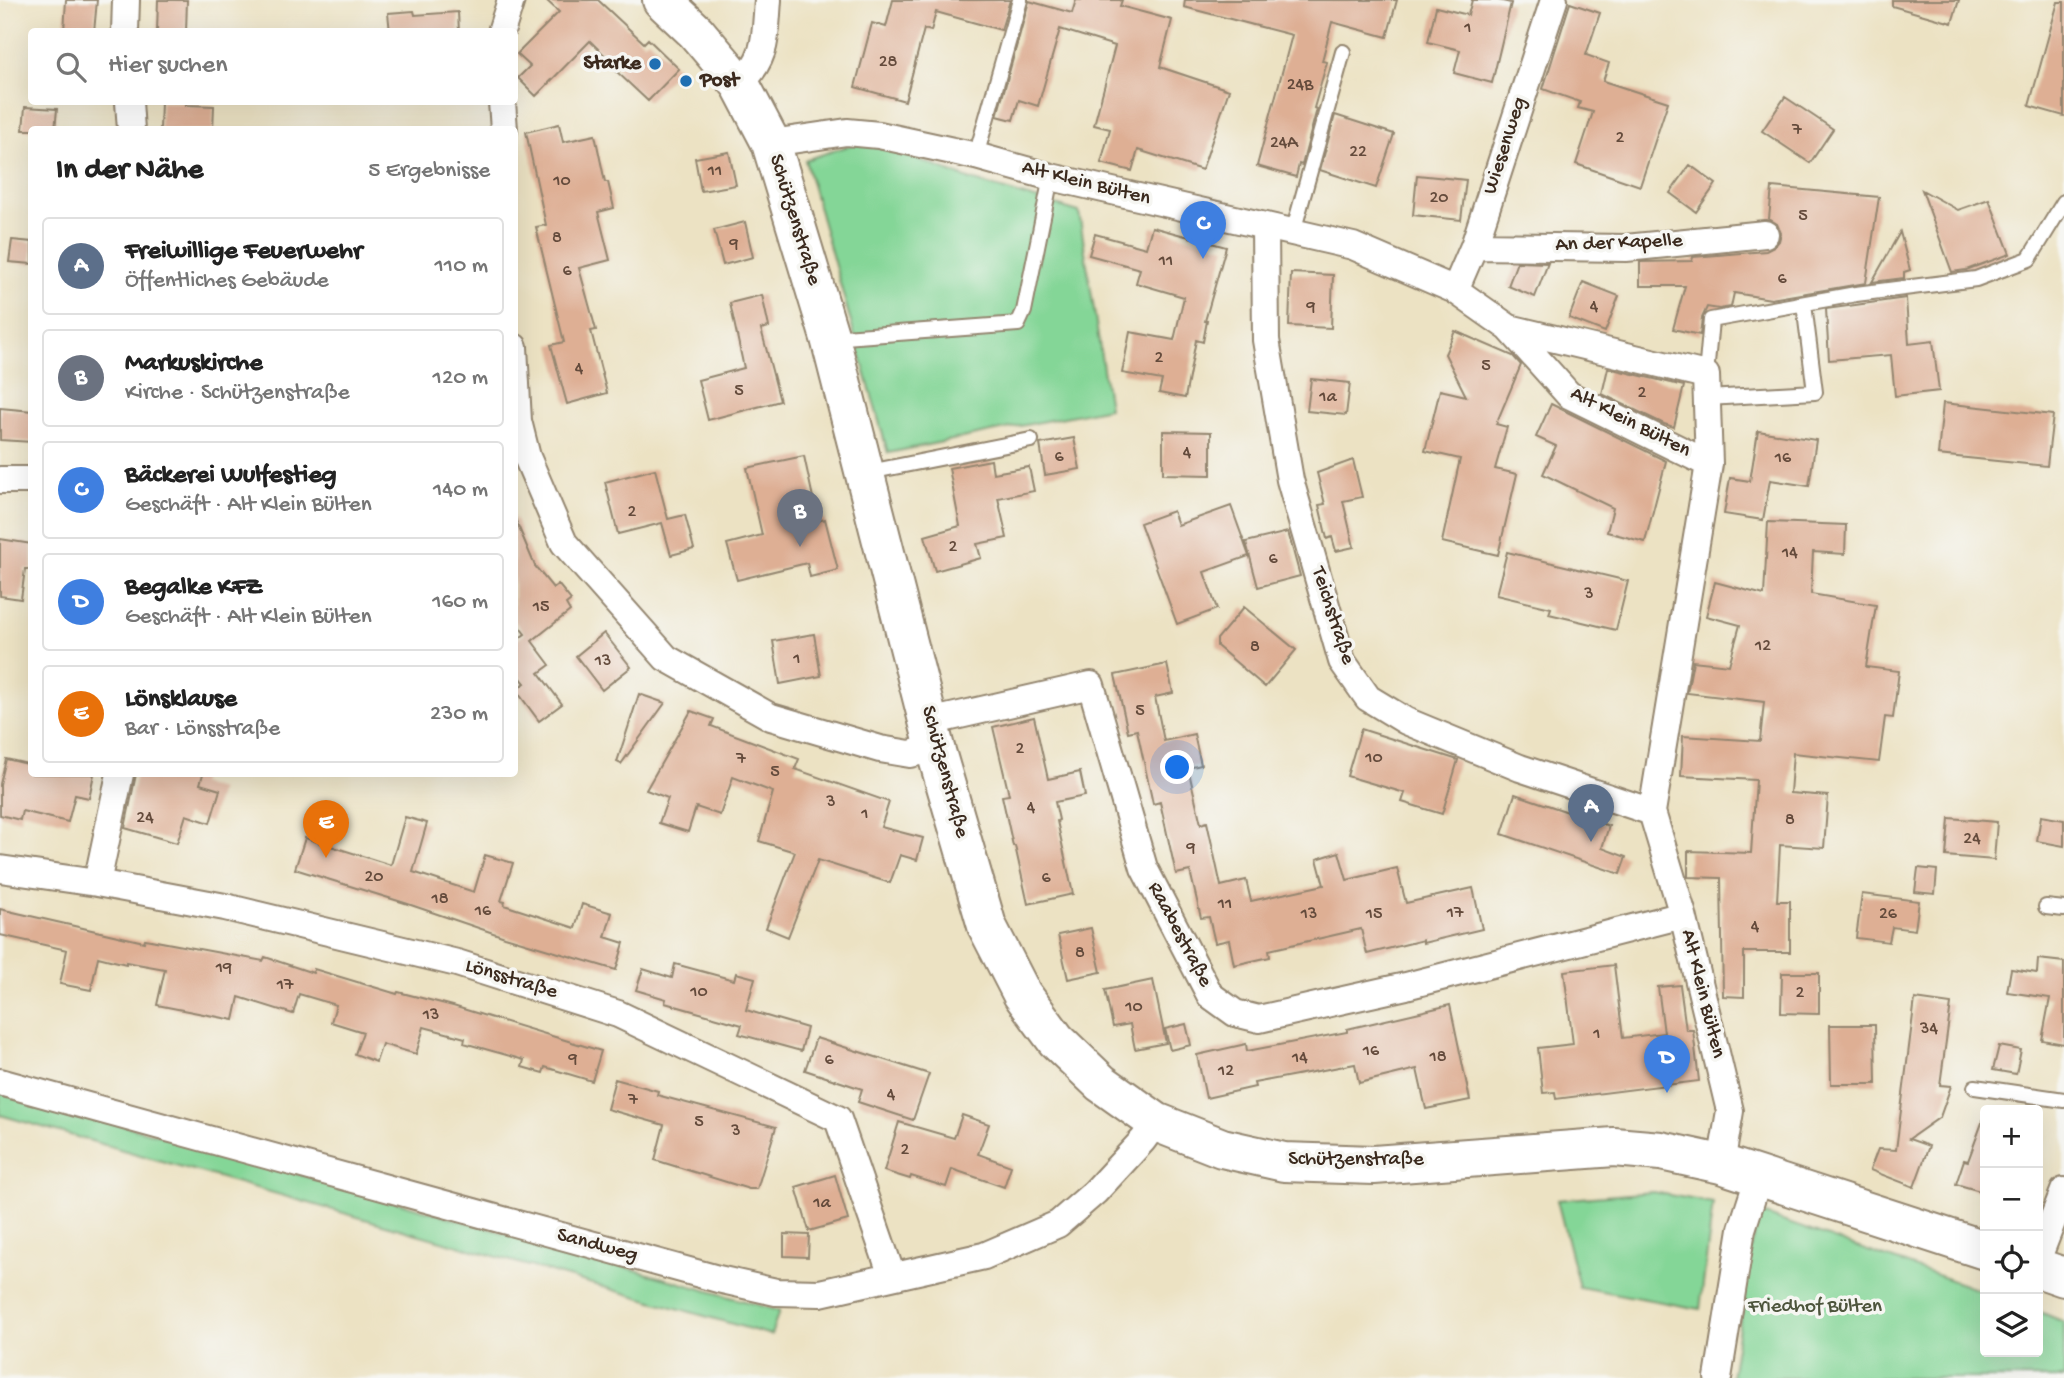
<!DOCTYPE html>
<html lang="de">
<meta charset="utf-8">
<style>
:root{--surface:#fff;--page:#f6f6f6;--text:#222;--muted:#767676;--line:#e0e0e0;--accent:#1f6fb2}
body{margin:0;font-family:"Gochi Hand",sans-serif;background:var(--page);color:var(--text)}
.controls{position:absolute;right:21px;bottom:21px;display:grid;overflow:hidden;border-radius:7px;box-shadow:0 7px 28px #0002}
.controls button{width:63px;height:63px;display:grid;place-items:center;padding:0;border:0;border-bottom:2px solid var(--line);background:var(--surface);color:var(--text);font:35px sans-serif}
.you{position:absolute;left:1178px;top:768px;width:24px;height:24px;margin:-18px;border:5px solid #fff;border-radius:50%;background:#1a73e8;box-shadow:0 0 0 10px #1a73e833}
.badge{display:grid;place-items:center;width:46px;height:46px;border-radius:50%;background:var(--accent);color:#fff;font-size:23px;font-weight:700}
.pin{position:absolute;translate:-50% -58px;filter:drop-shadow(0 2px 4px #0008)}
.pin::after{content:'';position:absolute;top:37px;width:24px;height:21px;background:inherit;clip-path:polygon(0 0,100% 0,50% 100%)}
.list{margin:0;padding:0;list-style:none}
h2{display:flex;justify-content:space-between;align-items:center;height:91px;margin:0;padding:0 28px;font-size:30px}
h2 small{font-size:23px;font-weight:400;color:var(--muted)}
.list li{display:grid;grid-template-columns:46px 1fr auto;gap:21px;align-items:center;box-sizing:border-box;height:98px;margin:0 14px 14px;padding:0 14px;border:2px solid var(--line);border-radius:7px}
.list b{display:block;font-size:26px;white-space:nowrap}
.list p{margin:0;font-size:23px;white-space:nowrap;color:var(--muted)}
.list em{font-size:23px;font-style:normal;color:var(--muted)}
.icon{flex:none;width:38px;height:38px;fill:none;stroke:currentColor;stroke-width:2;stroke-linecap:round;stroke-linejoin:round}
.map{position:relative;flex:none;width:2064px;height:1378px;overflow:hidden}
.search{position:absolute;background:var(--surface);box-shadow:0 7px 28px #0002;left:28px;top:28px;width:490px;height:77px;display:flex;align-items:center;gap:18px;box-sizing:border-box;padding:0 24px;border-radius:7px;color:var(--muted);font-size:26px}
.panel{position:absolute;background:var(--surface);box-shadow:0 7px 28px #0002;left:28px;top:126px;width:490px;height:651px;border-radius:7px}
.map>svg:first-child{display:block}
.green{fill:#84d697;stroke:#60805a;stroke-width:2}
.building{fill:#deaf94}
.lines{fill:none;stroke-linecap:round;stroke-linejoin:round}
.lane-casing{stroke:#948670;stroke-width:18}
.street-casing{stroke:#948670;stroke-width:30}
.secondary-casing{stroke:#948670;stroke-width:42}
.lane{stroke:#fff;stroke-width:14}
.street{stroke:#fff;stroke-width:26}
.secondary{stroke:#fff;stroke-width:38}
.poi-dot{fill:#1f6fb2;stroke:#f6f6f2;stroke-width:2.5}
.labels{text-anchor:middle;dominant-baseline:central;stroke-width:7;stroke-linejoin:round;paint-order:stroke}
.number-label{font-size:18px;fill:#644b3c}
.poi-label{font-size:21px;font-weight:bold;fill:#3b2a1e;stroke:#f6f6f2;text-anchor:end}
.street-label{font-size:21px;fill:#3b2a1e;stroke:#f6f6f2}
.park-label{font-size:21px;fill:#4d553c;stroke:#f6f6f2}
</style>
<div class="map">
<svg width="2064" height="1378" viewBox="0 0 2064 1378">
<rect width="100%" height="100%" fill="#f6f6f2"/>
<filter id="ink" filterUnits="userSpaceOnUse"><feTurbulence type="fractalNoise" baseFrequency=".0143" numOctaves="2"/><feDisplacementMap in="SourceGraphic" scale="14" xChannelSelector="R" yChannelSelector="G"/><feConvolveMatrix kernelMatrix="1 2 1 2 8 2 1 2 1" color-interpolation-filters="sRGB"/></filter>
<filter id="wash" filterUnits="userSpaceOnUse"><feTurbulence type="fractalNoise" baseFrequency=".00686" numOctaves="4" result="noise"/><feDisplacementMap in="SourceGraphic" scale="28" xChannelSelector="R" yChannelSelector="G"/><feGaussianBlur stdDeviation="1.57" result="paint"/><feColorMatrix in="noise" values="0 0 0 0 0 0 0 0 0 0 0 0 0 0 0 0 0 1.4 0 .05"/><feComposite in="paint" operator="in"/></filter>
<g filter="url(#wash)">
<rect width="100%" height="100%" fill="#ece2c3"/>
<!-- green -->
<path class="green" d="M854,144L892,149L971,180L1079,212L1109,408L888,453L805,160Z
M0,1091L210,1149L779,1311L771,1335L0,1115Z
M1653,1192L1713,1203L1700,1309L1579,1287L1557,1200Z
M1757,1212L1985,1292V1352H2038V1311L2064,1322V1378H1731Z"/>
<g id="blocks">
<!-- building -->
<path class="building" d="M66,0H97L94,32H64Z
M158,0H187L186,32H157Z
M546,0H598L644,43L648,39L679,69L648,101L617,72L620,70L590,41L536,96L518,78L530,66L517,54L559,12Z
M893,0H1010L1001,30L936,12L931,31L924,29L905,101L855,87L872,23L886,27Z
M1076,0H1122L1120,6L1172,20L1160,67L1229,90L1202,170L1138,150L1132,171L1101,163L1110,129L1094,125L1115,46L1060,29L1038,106L1019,100L1013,120L997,116L1029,1L1072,13Z
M1185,0H1397L1387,37L1332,22L1322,61L1327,62L1314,108L1317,109L1302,165L1299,164L1296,177L1257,166L1292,35L1184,7Z
M1472,0H1498L1511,3L1492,83L1454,73L1460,50L1428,42L1436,7L1468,15Z
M1892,0H1959L1952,23L1892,6Z
M2058,2H2064V116L2029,106Z
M1570,3L1600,13L1586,55L1609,63L1603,81L1668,102L1640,186L1576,164L1593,112L1578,108L1580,102L1543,89Z
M414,11L415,15L458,12L459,32H390L388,13Z
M1785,97L1833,129L1810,163L1762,131Z
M161,102H186V105L214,106L213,130H160Z
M25,107L57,109L55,130H23Z
M1335,115L1394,134L1376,188L1320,170Z
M559,124L563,142L595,135L605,182H608L614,208L598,212L610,260L579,268L596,330L591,331L607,393L567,404L551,345L564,342L536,227L546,225L526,132Z
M729,152L736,185L701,191L695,158Z
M1690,165L1716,184L1696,212L1670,193Z
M1417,175L1466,180L1461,220L1413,215Z
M1772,187L1879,197L1866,283L1771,299L1734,293L1731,307L1719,309L1707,307L1702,318L1700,335L1673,329L1685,286H1640V262L1692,261L1693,257L1766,251L1774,247L1779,241L1781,233L1777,224L1769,219Z
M1922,190L1958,210L1989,199L2010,254L1966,270L1952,272Z
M745,222L753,257L723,265L714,230Z
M1152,227L1226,247L1205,321H1207L1203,342L1196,340L1185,398L1159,393L1162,380L1122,373L1130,332L1174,340L1184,297L1136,283L1140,269L1089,255L1095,234L1146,248Z
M1900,232L1910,270L1904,272V278L1872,282Z
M12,240L32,242V264L9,262Z
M1517,262L1548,263L1535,297L1508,286Z
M1291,273L1333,275L1331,328L1289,326Z
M1583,282L1619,296L1605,332L1569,318Z
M762,295L769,327L761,329L780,401L708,420L698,380L744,368L730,303Z
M1906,298L1909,344L1933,341L1939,391L1895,396L1891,355L1829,360L1826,309Z
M1455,331L1513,356L1521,365L1496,424L1507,427L1495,469L1517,474L1498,555L1442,542L1460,459L1425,451L1440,390L1466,396L1445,354Z
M1608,368L1684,386L1674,427L1664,424L1602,394Z
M1311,379L1350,383L1346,415L1307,411Z
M1943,403L2053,415L2047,466L1938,455Z
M1551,404L1666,461L1645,542L1607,532L1613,508L1543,474L1556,446L1536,437Z
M0,408L32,411V442L0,440Z
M1163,431L1211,432V475L1163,474Z
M1758,431L1816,440L1809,486L1770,480L1763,520L1724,514L1730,478L1750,481Z
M1074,438L1080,469L1045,475L1040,444Z
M804,456L818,521L825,519L838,570L810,577L807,563L737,580L727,544L762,535L747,468Z
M991,460L993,473L1029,467L1034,491L998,498L1007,538L977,544L981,558L935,571L925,536L960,526L949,468Z
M1353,460L1362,497L1343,501L1354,547L1336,551L1332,537L1327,539L1319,505L1325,504L1317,473Z
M655,469L668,519L685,515L694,549L671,555L662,523L618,534L605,482Z
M1231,506L1249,556L1204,572L1217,609L1177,624L1140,523L1173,511L1178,525Z
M514,516L535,566L553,588L558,584L571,600L566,604L570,611L532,641L550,665L539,673L562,704L539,721L516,690L525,683L514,670V642L525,634L514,620Z
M1768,522L1846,525L1845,554L1813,552L1811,594L1876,605L1866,667L1899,671L1893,718L1885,717L1879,762L1793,753L1790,793L1828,796L1824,848L1780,845L1777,901H1790V952H1744V997L1723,996L1721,878L1688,877V851L1751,853L1756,780L1681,776L1683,736L1760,741L1764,702L1687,693L1693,661L1729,665L1740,625L1706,616L1715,582L1764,595Z
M1288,532L1300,576L1258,587L1246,542Z
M0,539L32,544V569H25L21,599L0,596Z
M1507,552L1628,581L1616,630L1549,614L1551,608L1496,595Z
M1244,607L1296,650L1265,687L1217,646V639Z
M604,633L631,667L602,690L576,656Z
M814,634L821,676L780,684L773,641Z
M1167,664L1173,693L1155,697L1164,741L1194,734L1201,765L1188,768L1201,824L1207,822L1221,886L1246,880L1251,901L1324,885L1317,859L1339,852L1347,880L1397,868L1406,903L1473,888L1482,929L1423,943V940L1367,954L1361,929L1269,950L1270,957L1234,965L1229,940L1215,943L1209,917L1201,918L1190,871L1176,874L1160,802L1153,804L1137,730L1128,732L1115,675Z
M639,694L665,703L621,764L617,762Z
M691,711L714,719L711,726L799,759L795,769L889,802L881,827L923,838L917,860L900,855L890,883L818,860L788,937L766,928L795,852L759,841L773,792L733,777L720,815L696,807L688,832L659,823L668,798L646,790Z
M1034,717L1048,779L1080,772L1085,796L1055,802L1059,820L1057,821L1073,894L1028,904L1015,846H1013L1002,796L1009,795L993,727Z
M1361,729L1458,760L1442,814L1402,802L1405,793L1347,776Z
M6,759L32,765V774H94L89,798L75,795L68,822L22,811L20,820L0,815V784Z
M136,774H203L200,784L220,790L210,823L186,815L177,843L125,828Z
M1515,794L1609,826L1602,848L1626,857L1620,874L1502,834Z
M2041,816L2064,820V846L2037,841Z
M405,817L427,823L413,872L474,892L485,855L513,863L501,901L505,902L504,905L575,928L582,904L612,913L605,937L624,943L616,970L505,937L405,903L295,869L305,838L391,865Z
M1949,818L1997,822L1994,860L1946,856Z
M1918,868L1937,870L1935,894L1915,892Z
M1862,894L1919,901L1915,930L1892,927L1889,942L1856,938Z
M0,909L144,942L145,939L263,961L265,957L313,973L314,969L397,994L398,992L453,1006L601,1051L592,1081L545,1067L543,1073L522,1067L524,1060L464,1043L465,1038L424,1027L416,1054L382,1044L376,1062L355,1054L363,1032L331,1022L336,1005L299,994L293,1014L239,997L234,1020L157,1005L165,969L126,962V964L98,957L91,990L60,984L67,950L0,935Z
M1091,928L1101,972L1068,979L1058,935Z
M2038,959L2064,962V1044L2042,1040L2050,998L2007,992L2011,969L2037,973Z
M675,964L734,980L736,973L755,978L746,1010L807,1028L801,1051L739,1034L742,1025L665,1003L666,999L636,990L643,969L672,978Z
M1614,965L1623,1038L1664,1033L1658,987L1680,985L1686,1030H1693L1699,1081L1556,1099L1555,1092L1543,1093L1538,1048L1573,1044L1564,971Z
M1782,973H1819V1014L1781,1013Z
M1153,980L1166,1043L1135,1049L1130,1024L1113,1027L1105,990Z
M1915,999L1951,1004L1940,1085L1951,1086L1940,1117L1909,1139L1929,1146L1914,1187L1870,1170L1878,1149L1896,1150Z
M1450,1005L1470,1100L1426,1109L1417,1069L1359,1083L1355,1064L1254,1083L1255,1087L1206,1098L1197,1055L1246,1044L1247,1051L1347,1032V1029Z
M1186,1024L1191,1045L1170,1050L1165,1029Z
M1830,1025H1875L1876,1084H1831Z
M816,1038L929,1074L913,1120L858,1102L862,1089L805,1070Z
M1999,1046L2021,1050L2016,1074L1993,1070Z
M615,1079L658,1091L657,1095L776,1127L757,1189H749L655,1160L664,1125L607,1109Z
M962,1115L989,1124L978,1154L1011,1166L1004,1187L952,1169L946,1187L911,1176L910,1179L884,1171L899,1122L954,1138Z
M1983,1120H1985V1175L1980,1191L1956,1184L1964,1160L1968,1161Z
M835,1175L848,1220L809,1231L796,1187Z
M784,1234L809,1235L808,1257L784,1256Z"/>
</g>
</g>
<g filter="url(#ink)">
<use href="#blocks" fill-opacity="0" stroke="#948670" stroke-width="2"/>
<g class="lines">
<!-- lane casing -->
<g class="lane-casing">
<path id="lane" d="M976,156L1020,0
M1293,232L1343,52
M831,338L1018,324L1024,311L1051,177
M1706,375L1711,320L1856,294L1976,279L2029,259L2064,202
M1707,398L1815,392L1804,304
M864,473L1031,440
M2046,907L2064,909
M1975,1087L2064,1100"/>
</g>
<!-- street casing -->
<g class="street-casing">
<path id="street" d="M125,32L126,0
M501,32L511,0
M740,84C768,57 765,36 768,0
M129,102L131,130
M502,102L504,130
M771,143L847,132L879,135L976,156L1051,177L1353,246L1455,290L1509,328L1569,395L1709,464L1652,812L1683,915L1730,1111L1721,1164
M1265,226L1266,340L1290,480L1342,661L1368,698L1406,721L1520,768L1652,812
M1474,246L1626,248L1765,234
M1455,290L1474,246L1554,0
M1509,328L1706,375L1709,464
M514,347L518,421L527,457L564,543L666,658L771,717L880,749L910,754L935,748
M0,480H32
M929,722L1091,685L1144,868L1210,995L1235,1013L1259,1019L1406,986L1683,915
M0,869L97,883L225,907L457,963L618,1014L838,1119L892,1276
M97,883L120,774
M0,1082L718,1279L776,1292L820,1293L984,1256L1058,1224L1095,1192L1143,1140L1156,1122
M2038,1258L2064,1191
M1718,1378L1742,1229L1759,1176"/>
</g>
<!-- secondary casing -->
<g class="secondary-casing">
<path id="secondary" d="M662,0L696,32L740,84L771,143L830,338L935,748L987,926L1022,994L1056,1040L1101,1083L1156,1122L1222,1148L1284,1162L1374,1165L1614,1147L1661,1151L1721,1164L1985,1250
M2038,1268L2064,1277"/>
</g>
<!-- lane -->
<use href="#lane" class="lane"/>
<!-- street -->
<use href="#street" class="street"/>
<!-- secondary -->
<use href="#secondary" class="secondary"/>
</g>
</g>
<!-- markers -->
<g class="poi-dot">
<circle cx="655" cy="64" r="7"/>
<circle cx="686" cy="81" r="7"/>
</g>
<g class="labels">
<!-- number labels -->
<g class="number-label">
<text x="1468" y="28">1</text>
<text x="888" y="62">28</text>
<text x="1300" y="85">24B</text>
<text x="1797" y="130">7</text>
<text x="1620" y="138">2</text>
<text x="1284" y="143">24A</text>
<text x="1358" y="152">22</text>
<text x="715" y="171">11</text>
<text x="562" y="181">10</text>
<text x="1439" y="198">20</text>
<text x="1803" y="216">5</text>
<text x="557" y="238">8</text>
<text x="734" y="244">9</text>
<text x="1166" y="261">11</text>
<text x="567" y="271">6</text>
<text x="1782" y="279">6</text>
<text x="1311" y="307">9</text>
<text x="1594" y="307">4</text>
<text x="1159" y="358">2</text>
<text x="1486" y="366">5</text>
<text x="579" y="369">4</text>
<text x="739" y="391">5</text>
<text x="1642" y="393">2</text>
<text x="1328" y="397">1a</text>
<text x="1187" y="453">4</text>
<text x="1059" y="457">6</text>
<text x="1783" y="458">16</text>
<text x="632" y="512">2</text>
<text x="953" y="547">2</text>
<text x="1790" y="553">14</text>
<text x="1273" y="559">6</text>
<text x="1589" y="594">3</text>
<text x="541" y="607">15</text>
<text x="1763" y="646">12</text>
<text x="1255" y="647">8</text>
<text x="797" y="659">1</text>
<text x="603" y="661">13</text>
<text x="1140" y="711">5</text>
<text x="1020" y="749">2</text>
<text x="1374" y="758">10</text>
<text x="741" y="759">7</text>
<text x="775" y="772">5</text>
<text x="831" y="802">3</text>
<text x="1031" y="808">4</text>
<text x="865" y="814">1</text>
<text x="145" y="818">24</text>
<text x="1790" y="820">8</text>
<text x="1972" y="839">24</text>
<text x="1191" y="848">9</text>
<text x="374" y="877">20</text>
<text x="1046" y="878">6</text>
<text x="440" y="899">18</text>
<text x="1225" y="904">11</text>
<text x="483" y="911">16</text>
<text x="1455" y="913">17</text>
<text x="1309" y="914">13</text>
<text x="1374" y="914">15</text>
<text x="1888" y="914">26</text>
<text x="1755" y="927">4</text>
<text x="1080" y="953">8</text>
<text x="224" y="968">19</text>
<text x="285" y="985">17</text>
<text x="699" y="992">10</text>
<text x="1800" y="993">2</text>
<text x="1134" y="1007">10</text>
<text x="431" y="1015">13</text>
<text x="1929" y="1029">34</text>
<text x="1597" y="1034">1</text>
<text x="1371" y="1051">16</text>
<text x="1438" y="1057">18</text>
<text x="1300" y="1058">14</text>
<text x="573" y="1059">9</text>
<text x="829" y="1060">6</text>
<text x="1226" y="1071">12</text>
<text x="891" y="1095">4</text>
<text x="633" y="1100">7</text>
<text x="699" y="1122">5</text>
<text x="736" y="1131">3</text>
<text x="905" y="1150">2</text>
<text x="822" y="1203">1a</text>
</g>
<!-- poi labels -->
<g class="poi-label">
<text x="641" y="64">Starke</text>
<text x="700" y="81" text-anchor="start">Post</text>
</g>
<!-- street labels -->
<g class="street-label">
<text transform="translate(1506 146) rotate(-72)">Wiesenweg</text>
<text transform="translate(1086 184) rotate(14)">Alt Klein Bülten</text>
<text transform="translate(794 220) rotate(73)">Schützenstraße</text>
<text transform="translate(1619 244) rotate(-2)">An der Kapelle</text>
<text transform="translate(1630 423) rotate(27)">Alt Klein Bülten</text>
<text transform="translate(1332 616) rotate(72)">Teichstraße</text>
<text transform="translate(944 772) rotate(75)">Schützenstraße</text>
<text transform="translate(1179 935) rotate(62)">Raabestraße</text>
<text transform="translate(511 980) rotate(17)">Lönsstraße</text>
<text transform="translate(1702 994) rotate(76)">Alt Klein Bülten</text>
<text x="1356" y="1160">Schützenstraße</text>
<text transform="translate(597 1246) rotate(15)">Sandweg</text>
</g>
<!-- park labels -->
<g class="park-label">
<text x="1815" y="1307">Friedhof Bülten</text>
</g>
</g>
</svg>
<div class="controls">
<button>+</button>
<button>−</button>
<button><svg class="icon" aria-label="locate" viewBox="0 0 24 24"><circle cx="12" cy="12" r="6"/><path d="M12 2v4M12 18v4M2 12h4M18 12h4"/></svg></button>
<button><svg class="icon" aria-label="layers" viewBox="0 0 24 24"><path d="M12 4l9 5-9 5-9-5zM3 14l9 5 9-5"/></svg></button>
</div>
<div class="you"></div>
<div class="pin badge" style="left:1591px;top:842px;background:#5c6f8a">A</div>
<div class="pin badge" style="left:800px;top:547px;background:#6b7280">B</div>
<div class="pin badge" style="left:1203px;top:259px;background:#3f7fe0">C</div>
<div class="pin badge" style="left:1667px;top:1093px;background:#3f7fe0">D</div>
<div class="pin badge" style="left:326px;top:858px;background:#e8710a">E</div>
<div class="search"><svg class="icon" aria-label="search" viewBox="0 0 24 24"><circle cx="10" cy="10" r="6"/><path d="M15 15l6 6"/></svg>Hier suchen</div>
<section class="panel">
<h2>In der Nähe<small>5 Ergebnisse</small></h2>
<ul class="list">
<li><span class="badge" style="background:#5c6f8a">A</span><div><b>Freiwillige Feuerwehr</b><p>Öffentliches Gebäude</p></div><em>110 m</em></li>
<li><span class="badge" style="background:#6b7280">B</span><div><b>Markuskirche</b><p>Kirche · Schützenstraße</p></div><em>120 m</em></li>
<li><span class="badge" style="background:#3f7fe0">C</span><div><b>Bäckerei Wulfestieg</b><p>Geschäft · Alt Klein Bülten</p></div><em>140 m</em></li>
<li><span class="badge" style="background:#3f7fe0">D</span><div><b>Begalke KFZ</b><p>Geschäft · Alt Klein Bülten</p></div><em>160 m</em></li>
<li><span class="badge" style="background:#e8710a">E</span><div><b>Lönsklause</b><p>Bar · Lönsstraße</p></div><em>230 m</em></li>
</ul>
</section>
</div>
